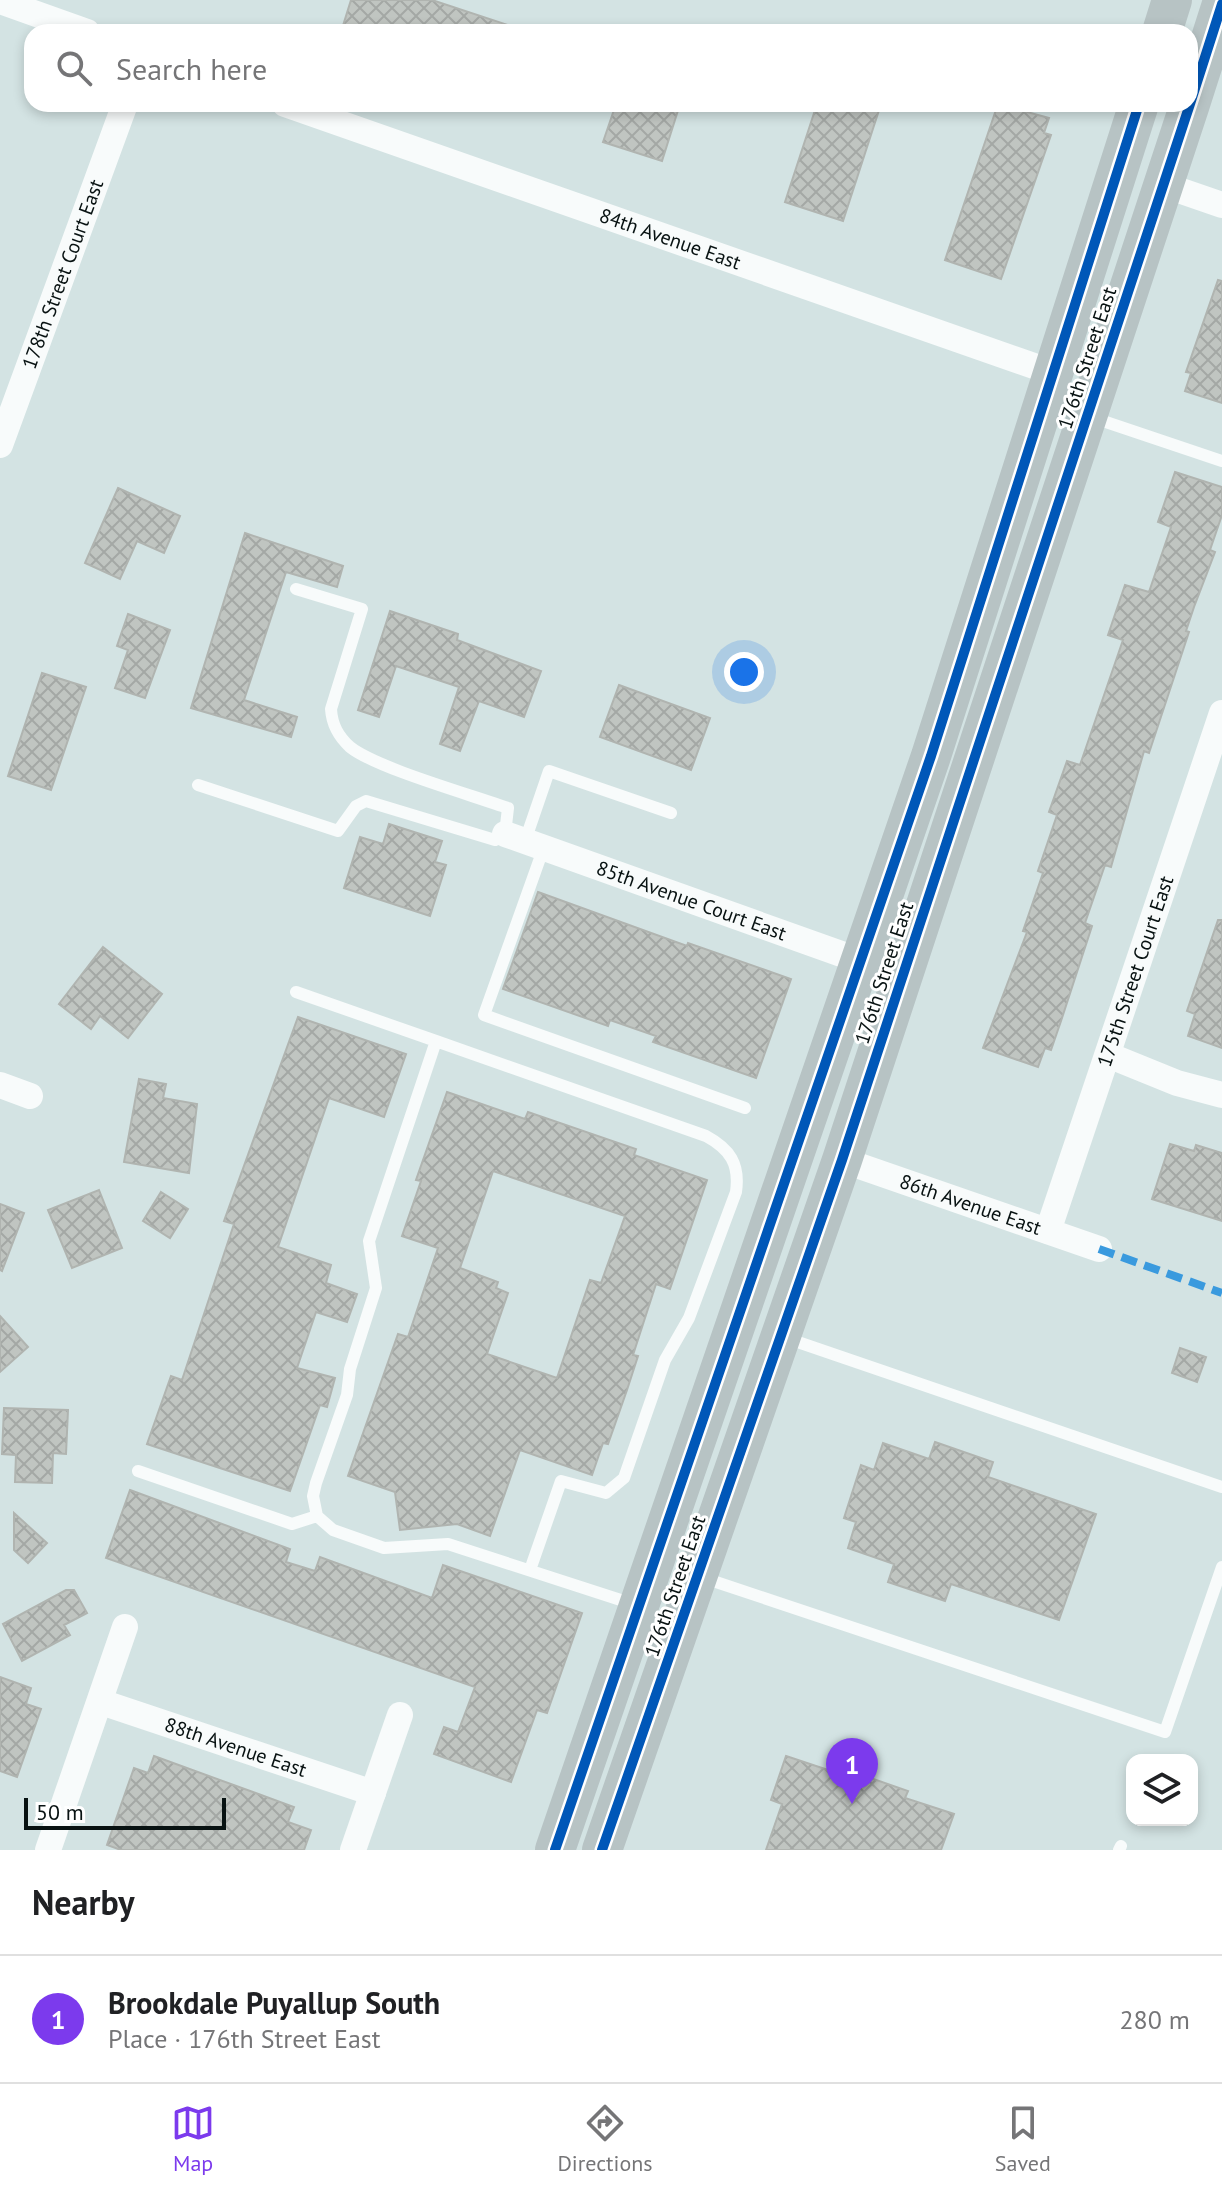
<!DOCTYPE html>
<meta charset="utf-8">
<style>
:root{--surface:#fff;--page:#f6f6f6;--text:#202124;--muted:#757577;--line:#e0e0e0;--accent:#7c3aed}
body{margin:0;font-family:"PT Sans",sans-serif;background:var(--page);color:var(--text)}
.controls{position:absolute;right:24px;bottom:24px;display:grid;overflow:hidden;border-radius:16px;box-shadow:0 4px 12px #0003}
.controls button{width:72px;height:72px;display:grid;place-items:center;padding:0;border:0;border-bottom:2px solid var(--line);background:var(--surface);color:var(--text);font:40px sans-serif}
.scale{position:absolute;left:24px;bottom:20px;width:202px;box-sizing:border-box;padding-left:8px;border:4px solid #081212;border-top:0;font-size:22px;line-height:28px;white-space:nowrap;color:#081212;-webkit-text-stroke:6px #fff;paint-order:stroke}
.you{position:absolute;left:744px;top:672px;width:28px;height:28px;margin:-20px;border:6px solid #fff;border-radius:50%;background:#1a73e8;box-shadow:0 0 0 12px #1a73e833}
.badge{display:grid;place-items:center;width:52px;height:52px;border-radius:50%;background:var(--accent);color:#fff;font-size:26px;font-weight:700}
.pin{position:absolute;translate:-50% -66px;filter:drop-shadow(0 2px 4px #0008)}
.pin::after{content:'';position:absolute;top:42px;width:28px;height:24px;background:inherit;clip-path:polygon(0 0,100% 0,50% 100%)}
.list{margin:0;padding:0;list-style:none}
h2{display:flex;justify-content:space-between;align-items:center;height:104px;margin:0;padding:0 32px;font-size:34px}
h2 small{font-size:26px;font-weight:400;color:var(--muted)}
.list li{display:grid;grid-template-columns:52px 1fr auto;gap:24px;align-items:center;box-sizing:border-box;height:128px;padding:0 32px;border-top:2px solid var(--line)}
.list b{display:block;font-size:30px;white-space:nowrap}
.list p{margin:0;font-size:26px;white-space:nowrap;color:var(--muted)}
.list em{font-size:26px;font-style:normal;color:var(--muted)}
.icon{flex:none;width:44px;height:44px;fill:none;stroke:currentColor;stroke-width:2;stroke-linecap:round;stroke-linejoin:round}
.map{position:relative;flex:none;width:1222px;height:1850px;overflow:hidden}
.search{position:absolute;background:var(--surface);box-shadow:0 4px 12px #0003;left:24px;right:24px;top:24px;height:88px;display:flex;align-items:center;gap:20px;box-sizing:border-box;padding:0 28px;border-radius:24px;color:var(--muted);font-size:30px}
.sheet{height:232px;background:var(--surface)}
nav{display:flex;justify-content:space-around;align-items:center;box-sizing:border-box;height:112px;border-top:2px solid var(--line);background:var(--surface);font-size:22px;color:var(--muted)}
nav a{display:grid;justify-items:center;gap:4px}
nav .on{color:var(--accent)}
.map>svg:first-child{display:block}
.building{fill:url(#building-cross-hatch);stroke:#b0b4b0;stroke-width:2;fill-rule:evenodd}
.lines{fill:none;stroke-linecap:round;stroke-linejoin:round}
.lane{stroke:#f8fbfb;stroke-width:12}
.street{stroke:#f8fbfb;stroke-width:26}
.primary{stroke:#b7c3c4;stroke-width:40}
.quiet{stroke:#3a9ade;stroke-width:8;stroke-dasharray:16 8;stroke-linecap:butt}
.cycleway-casing{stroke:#fff;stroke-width:15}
.cycleway{stroke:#0057b8;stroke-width:10}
.labels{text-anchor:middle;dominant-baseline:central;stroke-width:6;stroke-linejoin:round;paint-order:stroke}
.street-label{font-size:20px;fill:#081212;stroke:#fff}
</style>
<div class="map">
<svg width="1222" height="1850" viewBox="0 0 1222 1850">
<defs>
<pattern id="building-cross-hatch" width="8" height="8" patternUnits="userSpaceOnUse" patternTransform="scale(2)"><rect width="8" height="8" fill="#c0c5c1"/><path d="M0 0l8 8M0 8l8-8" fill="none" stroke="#a4a8a5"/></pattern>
</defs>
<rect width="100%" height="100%" fill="#d3e3e3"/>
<!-- building -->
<path class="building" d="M351,0H432L517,28L516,32H341Z
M616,104H680L662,161L603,142Z
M817,104H881L843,221L785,202Z
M998,104L1049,118L1044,133L1051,135L1001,279L945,260Z
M1218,280L1222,281V403L1185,391L1191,373L1186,372Z
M1175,472L1222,487V515L1210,550L1215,552L1194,607L1186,631L1189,632L1149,753L1144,751L1111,867L1105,865L1085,923L1092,926L1061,1021L1051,1050L1045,1048L1038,1067L983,1048L1027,932L1023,931L1043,873L1038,871L1057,815L1049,812L1067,761L1080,765L1123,640L1108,635L1125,585L1149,592L1171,527L1158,522Z
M118,488L180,516L164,553L137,541L120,579L85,563Z
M245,533L343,566L337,587L286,572L244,700L297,717L291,737L191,708Z
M390,611L458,634L457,640L541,671L524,717L479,701L460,751L440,744L459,687L396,666L379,717L358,710Z
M128,614L170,630L145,698L115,688L128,650L117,646Z
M42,673L86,687L51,790L8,776Z
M619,685L710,718L691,770L600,737Z
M389,824L442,841L435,862L446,865L430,916L344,888L360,837L383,844Z
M538,892L687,946L688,943L791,979L756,1078L653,1042L656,1036L610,1020L608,1026L503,989Z
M1218,920H1222V1048L1188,1036L1195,1014L1187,1011Z
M103,947L162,994L128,1038L100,1016L91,1029L59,1004Z
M298,1017L406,1054L384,1117L329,1098L278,1247L331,1265L326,1283L357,1294L347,1322L316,1312L297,1368L335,1378L327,1407L320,1405L290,1491L147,1444L171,1376L182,1380L234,1224L224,1221Z
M139,1079L166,1084L163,1098L197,1104L189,1173L124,1162Z
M447,1092L525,1119L528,1112L636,1149L634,1155L707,1180L670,1289L656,1284L633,1355L638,1356L627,1390L608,1444L603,1443L592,1475L520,1450L490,1536L457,1524L400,1530L395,1492L348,1476L398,1334L408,1337L438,1248L402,1236L421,1181L416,1180ZM493,1171L625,1216L601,1283L590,1280L557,1378L487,1354L508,1293L496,1288L498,1282L460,1268Z
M1170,1144L1194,1151L1196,1145L1222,1153V1221L1152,1199Z
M99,1190L122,1248L72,1268L48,1210Z
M161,1192L188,1209L170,1238L143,1221Z
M0,1204L24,1213L2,1271L0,1270Z
M0,1316L28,1347L0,1372Z
M1180,1348L1206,1357L1197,1382L1172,1373Z
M4,1408L68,1410L66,1454L53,1453L52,1483L15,1482L16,1455L2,1454Z
M935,1442L993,1462L988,1477L1096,1514L1059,1620L951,1584L945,1601L888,1582L894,1564L848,1548L856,1522L844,1518L861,1465L874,1470L883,1443L929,1459Z
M130,1490L290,1549L286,1562L315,1571L320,1557L432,1598L443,1565L582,1613L547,1713L537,1710L511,1782L434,1754L444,1727L458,1732L475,1687L106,1558Z
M14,1513L47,1543L28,1563L14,1550Z
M66,1590H74L87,1613L64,1625L70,1635L22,1661L3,1624Z
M0,1677L31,1688L26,1704L41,1709L17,1777L0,1771Z
M154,1756L294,1807L288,1822L311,1830L304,1850H121L107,1845L134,1768L148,1773Z
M786,1756L834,1772L836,1766L908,1791L905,1798L954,1814L941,1850H766L782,1804L771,1800Z"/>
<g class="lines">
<!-- lane -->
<path class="lane" d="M1094,418L1222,461
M198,785L338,831L356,806L366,801L495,840L505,834L508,808C472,795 376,768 350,747C338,736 332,725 331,709L362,609L296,589
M525,841L549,771L671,813
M544,847L484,1015L745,1108
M296,992L436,1041
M786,1338L1222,1487
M138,1471L292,1524L317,1516
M530,1570L561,1481L606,1493L624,1478L665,1360L689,1318L736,1192C740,1164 730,1149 706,1136L436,1041L369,1241L376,1288L350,1369L347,1395L316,1483L313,1496L317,1516L333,1530L384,1548L448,1544L633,1604
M701,1577L1165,1732L1222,1567
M1119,1850L1121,1846"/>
<!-- street -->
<g class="street">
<path d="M0,1L87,32"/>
<path id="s1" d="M285,104L1054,373"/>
<path d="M1164,185L1222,205"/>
<path id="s2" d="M0,445L125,104"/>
<path id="s3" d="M505,834L875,966"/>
<path d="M1108,1055L1177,1083L1222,1095"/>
<path d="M0,1085L30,1096"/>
<path id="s4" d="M842,1160L1099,1249"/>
<path id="s5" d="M1048,1231L1222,713"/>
<path id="s6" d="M101,1702L373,1793"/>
<path d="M48,1850L125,1627"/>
<path d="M353,1850L400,1715"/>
</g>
<!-- primary -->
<path class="primary" d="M1162,32L1172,0
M1190,104L1222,4
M555,1850L931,756L1139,104
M602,1850L842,1160L1190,104"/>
<!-- quiet -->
<path class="quiet" d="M1099,1249L1222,1293"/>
<!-- cycleway casing -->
<g class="cycleway-casing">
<path id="cycleway" d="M1190,104L1222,4
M555,1850L931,756L1139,104
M602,1850L842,1160L1190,104"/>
</g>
<!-- cycleway -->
<use href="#cycleway" class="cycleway"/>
</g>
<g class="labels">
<!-- street labels -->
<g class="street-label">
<text stroke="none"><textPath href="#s1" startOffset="408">84th Avenue East</textPath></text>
<text stroke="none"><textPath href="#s2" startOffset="182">178th Street Court East</textPath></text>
<text transform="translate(1087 358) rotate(-72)">176th Street East</text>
<text stroke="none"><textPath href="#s3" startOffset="198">85th Avenue Court East</textPath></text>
<text stroke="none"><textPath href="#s5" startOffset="274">175th Street Court East</textPath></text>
<text transform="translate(884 973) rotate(-72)">176th Street East</text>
<text stroke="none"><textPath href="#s4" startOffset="136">86th Avenue East</textPath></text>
<text transform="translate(675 1586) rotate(-71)">176th Street East</text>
<text stroke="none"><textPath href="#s6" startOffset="142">88th Avenue East</textPath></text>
</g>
</g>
</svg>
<div class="controls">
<button><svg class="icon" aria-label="layers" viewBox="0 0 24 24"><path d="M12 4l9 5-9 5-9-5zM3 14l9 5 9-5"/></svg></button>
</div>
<div class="scale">50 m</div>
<div class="you"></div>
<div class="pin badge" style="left:852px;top:1804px">1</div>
<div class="search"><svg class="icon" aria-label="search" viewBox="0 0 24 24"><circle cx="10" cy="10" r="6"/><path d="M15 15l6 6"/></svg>Search here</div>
</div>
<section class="sheet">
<h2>Nearby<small></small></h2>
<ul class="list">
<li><span class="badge">1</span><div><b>Brookdale Puyallup South</b><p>Place · 176th Street East</p></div><em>280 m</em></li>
</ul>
</section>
<nav>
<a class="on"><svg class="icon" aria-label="map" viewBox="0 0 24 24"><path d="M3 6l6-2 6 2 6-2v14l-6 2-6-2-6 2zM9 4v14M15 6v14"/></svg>Map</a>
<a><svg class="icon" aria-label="directions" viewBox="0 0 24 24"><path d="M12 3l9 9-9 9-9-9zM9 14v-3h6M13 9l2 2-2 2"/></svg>Directions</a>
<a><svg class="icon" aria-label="saved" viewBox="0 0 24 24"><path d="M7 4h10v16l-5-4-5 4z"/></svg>Saved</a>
</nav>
